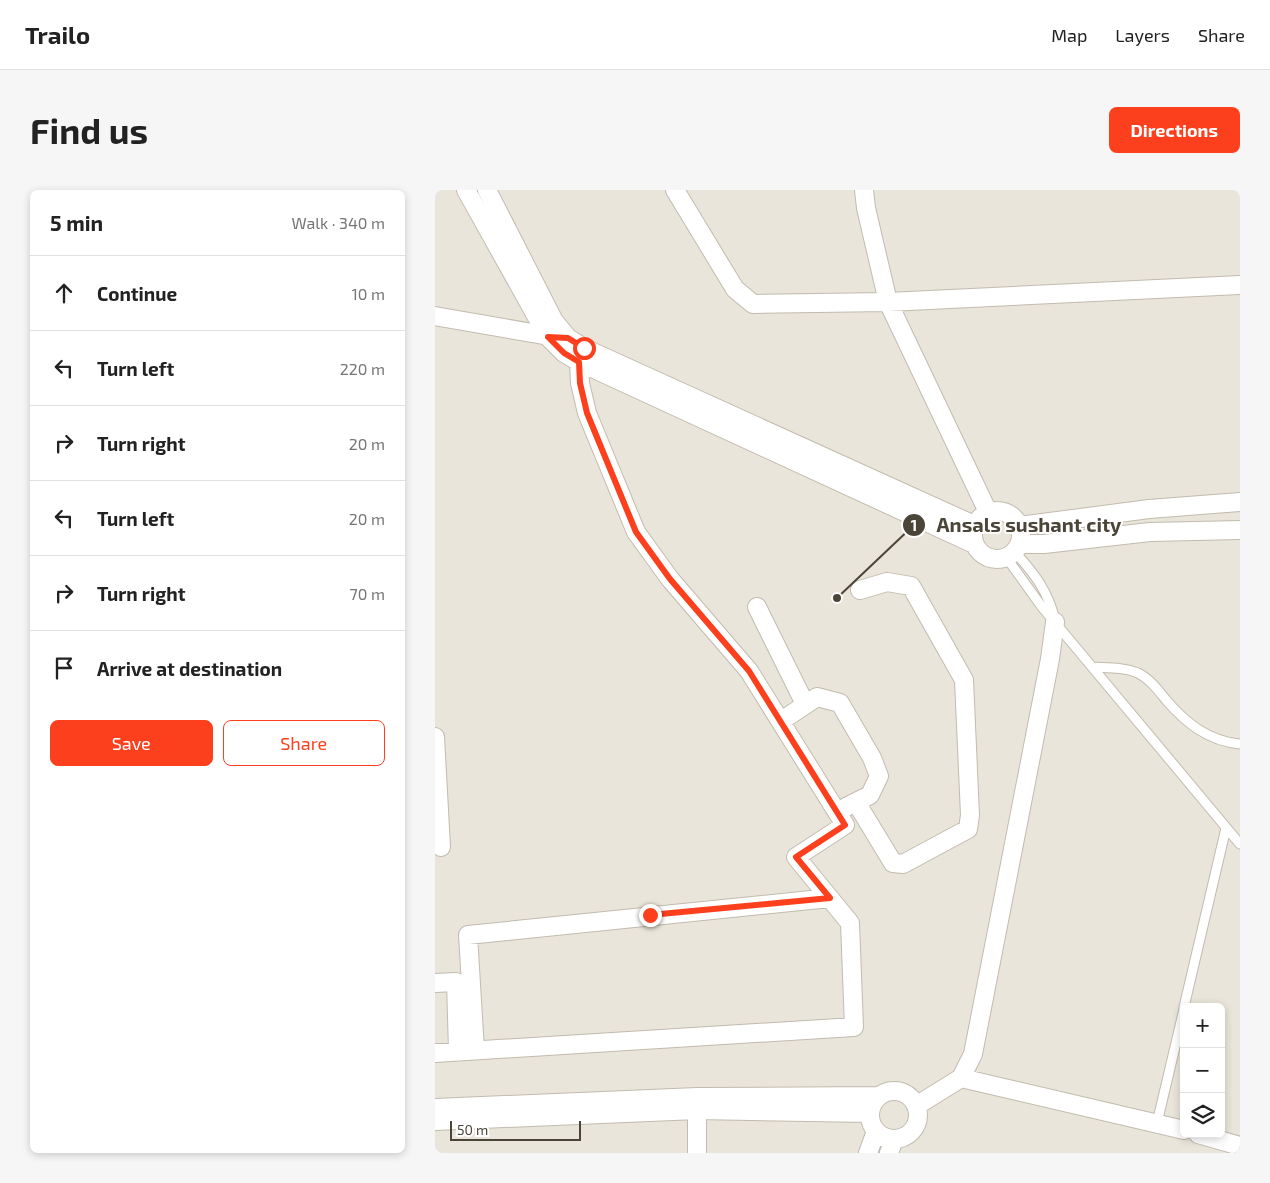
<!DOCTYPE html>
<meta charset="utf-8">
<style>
:root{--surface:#fff;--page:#f6f6f6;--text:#222;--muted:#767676;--line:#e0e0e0;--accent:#fc3f1d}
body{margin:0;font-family:"Exo 2",sans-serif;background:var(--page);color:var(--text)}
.controls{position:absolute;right:15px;bottom:15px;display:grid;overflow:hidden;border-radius:8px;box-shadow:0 2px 8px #0003}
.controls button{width:45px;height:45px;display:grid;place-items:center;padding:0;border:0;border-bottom:1px solid var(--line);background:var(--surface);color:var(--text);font:25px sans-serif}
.scale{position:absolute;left:15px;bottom:12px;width:131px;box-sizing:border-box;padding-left:5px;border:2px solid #4b4439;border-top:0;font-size:14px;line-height:18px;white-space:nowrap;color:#4b4439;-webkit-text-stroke:4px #fff;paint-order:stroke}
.stop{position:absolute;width:15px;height:15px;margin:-11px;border:4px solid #fc3f1d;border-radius:50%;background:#fff}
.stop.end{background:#fc3f1d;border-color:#fff;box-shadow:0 1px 5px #0008}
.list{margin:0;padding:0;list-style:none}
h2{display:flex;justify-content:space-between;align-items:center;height:65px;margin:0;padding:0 20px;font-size:21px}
h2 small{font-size:16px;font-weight:400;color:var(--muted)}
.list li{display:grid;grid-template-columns:32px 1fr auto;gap:15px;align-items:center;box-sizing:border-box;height:75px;padding:0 20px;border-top:1px solid var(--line)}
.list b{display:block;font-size:19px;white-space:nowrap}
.list em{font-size:16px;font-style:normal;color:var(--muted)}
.actions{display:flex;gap:10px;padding:15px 20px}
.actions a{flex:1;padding:11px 0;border:1px solid var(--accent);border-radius:8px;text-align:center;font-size:18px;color:var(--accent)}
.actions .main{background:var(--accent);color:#fff}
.icon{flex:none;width:28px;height:28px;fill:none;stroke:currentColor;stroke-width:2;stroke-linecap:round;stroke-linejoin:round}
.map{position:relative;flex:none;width:805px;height:963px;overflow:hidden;border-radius:8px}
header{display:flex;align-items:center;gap:30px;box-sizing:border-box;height:70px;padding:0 25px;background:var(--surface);border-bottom:1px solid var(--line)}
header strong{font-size:24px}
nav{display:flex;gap:28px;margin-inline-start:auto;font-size:18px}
.intro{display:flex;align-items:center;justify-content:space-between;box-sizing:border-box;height:120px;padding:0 30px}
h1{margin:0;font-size:35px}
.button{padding:12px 22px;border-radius:8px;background:var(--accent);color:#fff;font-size:18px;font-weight:700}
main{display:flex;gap:30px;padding:0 30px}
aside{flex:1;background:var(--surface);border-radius:8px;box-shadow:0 2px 8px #0003}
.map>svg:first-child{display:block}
.residential{fill:#eae5da;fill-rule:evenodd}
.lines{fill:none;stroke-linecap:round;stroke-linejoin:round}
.service-casing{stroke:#c2bbae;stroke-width:11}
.minor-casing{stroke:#c2bbae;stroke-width:20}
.service{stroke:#fff;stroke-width:9}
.minor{stroke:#fff;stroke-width:18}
.route{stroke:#fc3f1d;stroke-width:6}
.leader{fill:none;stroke:#4b4439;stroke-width:2}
.callout-dot{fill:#4b4439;stroke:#fff;stroke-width:2}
.mark-label{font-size:15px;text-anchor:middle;font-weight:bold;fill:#fff}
.callout-label{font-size:20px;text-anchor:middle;font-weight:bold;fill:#4b4439;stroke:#fff;stroke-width:4;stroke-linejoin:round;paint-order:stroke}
</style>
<header>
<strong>Trailo</strong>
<nav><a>Map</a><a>Layers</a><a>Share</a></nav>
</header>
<div class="intro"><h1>Find us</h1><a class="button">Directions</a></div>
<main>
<aside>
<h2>5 min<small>Walk · 340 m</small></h2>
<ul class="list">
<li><svg class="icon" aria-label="ahead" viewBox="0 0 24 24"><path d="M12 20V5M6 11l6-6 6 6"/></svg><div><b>Continue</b></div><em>10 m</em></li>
<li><svg class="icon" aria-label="left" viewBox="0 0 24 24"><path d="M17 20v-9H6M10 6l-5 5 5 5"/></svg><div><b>Turn left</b></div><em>220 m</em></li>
<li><svg class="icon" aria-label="right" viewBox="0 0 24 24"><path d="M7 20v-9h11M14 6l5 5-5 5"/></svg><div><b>Turn right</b></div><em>20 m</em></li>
<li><svg class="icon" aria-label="left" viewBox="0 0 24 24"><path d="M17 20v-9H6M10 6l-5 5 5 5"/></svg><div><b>Turn left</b></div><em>20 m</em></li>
<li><svg class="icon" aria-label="right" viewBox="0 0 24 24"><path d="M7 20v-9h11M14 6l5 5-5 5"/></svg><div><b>Turn right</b></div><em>70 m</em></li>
<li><svg class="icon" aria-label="arrive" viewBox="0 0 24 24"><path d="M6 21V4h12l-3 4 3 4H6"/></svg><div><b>Arrive at destination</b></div></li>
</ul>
<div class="actions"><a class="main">Save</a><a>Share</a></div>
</aside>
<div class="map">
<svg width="805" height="963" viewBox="0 0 805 963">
<rect width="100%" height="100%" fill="#f6f3ec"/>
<!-- residential -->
<path class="residential" d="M0,0H805V963H0ZM749,817H786V944H749Z"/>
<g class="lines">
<!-- service casing -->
<g class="service-casing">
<path id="service" d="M579,361C599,383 614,402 620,431
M571,367L607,417L805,654
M657,477C673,478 688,477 703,483C715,489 723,500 731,510C751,533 773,551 805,554
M749,817L791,638
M722,933L749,819"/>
</g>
<!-- minor casing -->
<g class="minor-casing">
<path id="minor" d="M31,0L113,147L129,163L144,172L539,354
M52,0L119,131L133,148L149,158L539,335
M240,0L300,99L318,114L453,112L805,95
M429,0L431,18L453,112L553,322
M0,126L120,147
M538 345a24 24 0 1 1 48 0a24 24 0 1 1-48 0Z
M584,336L714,319L805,312
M584,354H609L715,342L805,340
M322,417L370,514
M346,531L382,507L405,513L437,568L444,586L435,605L411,617
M0,547L6,657
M421,612L458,673L468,674L533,639L535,625L529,490L476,396L452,392L425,400
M0,793L21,792L23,861
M40,860L33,745L395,708
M0,863L419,837L415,733L361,667L410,635L314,481L235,389L201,342L152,223L145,193L144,172
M526,888L749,940
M435 925a24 24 0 1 1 48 0a24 24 0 1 1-48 0Z
M262,910V963
M481,916L526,888L538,864L615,469L620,432
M0,918L262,907L444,906
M0,931L262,920L435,923
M763,944L805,956
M433,963L441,941
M454,963L459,949"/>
</g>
<!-- service -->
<use href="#service" class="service"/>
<!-- minor -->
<use href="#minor" class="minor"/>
</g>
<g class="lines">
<!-- route -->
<path class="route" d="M149,158L133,148L113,147L129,163L144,172L145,193L152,223L201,342L235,389L314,481L410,635L361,667L395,708L215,725"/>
</g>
<!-- callouts -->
<path class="leader" d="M402 408L479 335"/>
<g class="callout-dot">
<circle cx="402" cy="408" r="5"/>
<circle cx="479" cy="335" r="12"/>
</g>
<g class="mark-label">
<text x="479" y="341">1</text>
</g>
<g class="callout-label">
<text x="594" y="342">Ansals sushant city</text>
</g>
</svg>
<div class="controls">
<button>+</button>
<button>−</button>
<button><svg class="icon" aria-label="layers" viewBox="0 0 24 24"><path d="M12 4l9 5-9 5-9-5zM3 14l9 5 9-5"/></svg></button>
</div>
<div class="scale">50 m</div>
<div class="stop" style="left:149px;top:158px"></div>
<div class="stop end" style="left:215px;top:725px"></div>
</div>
</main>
